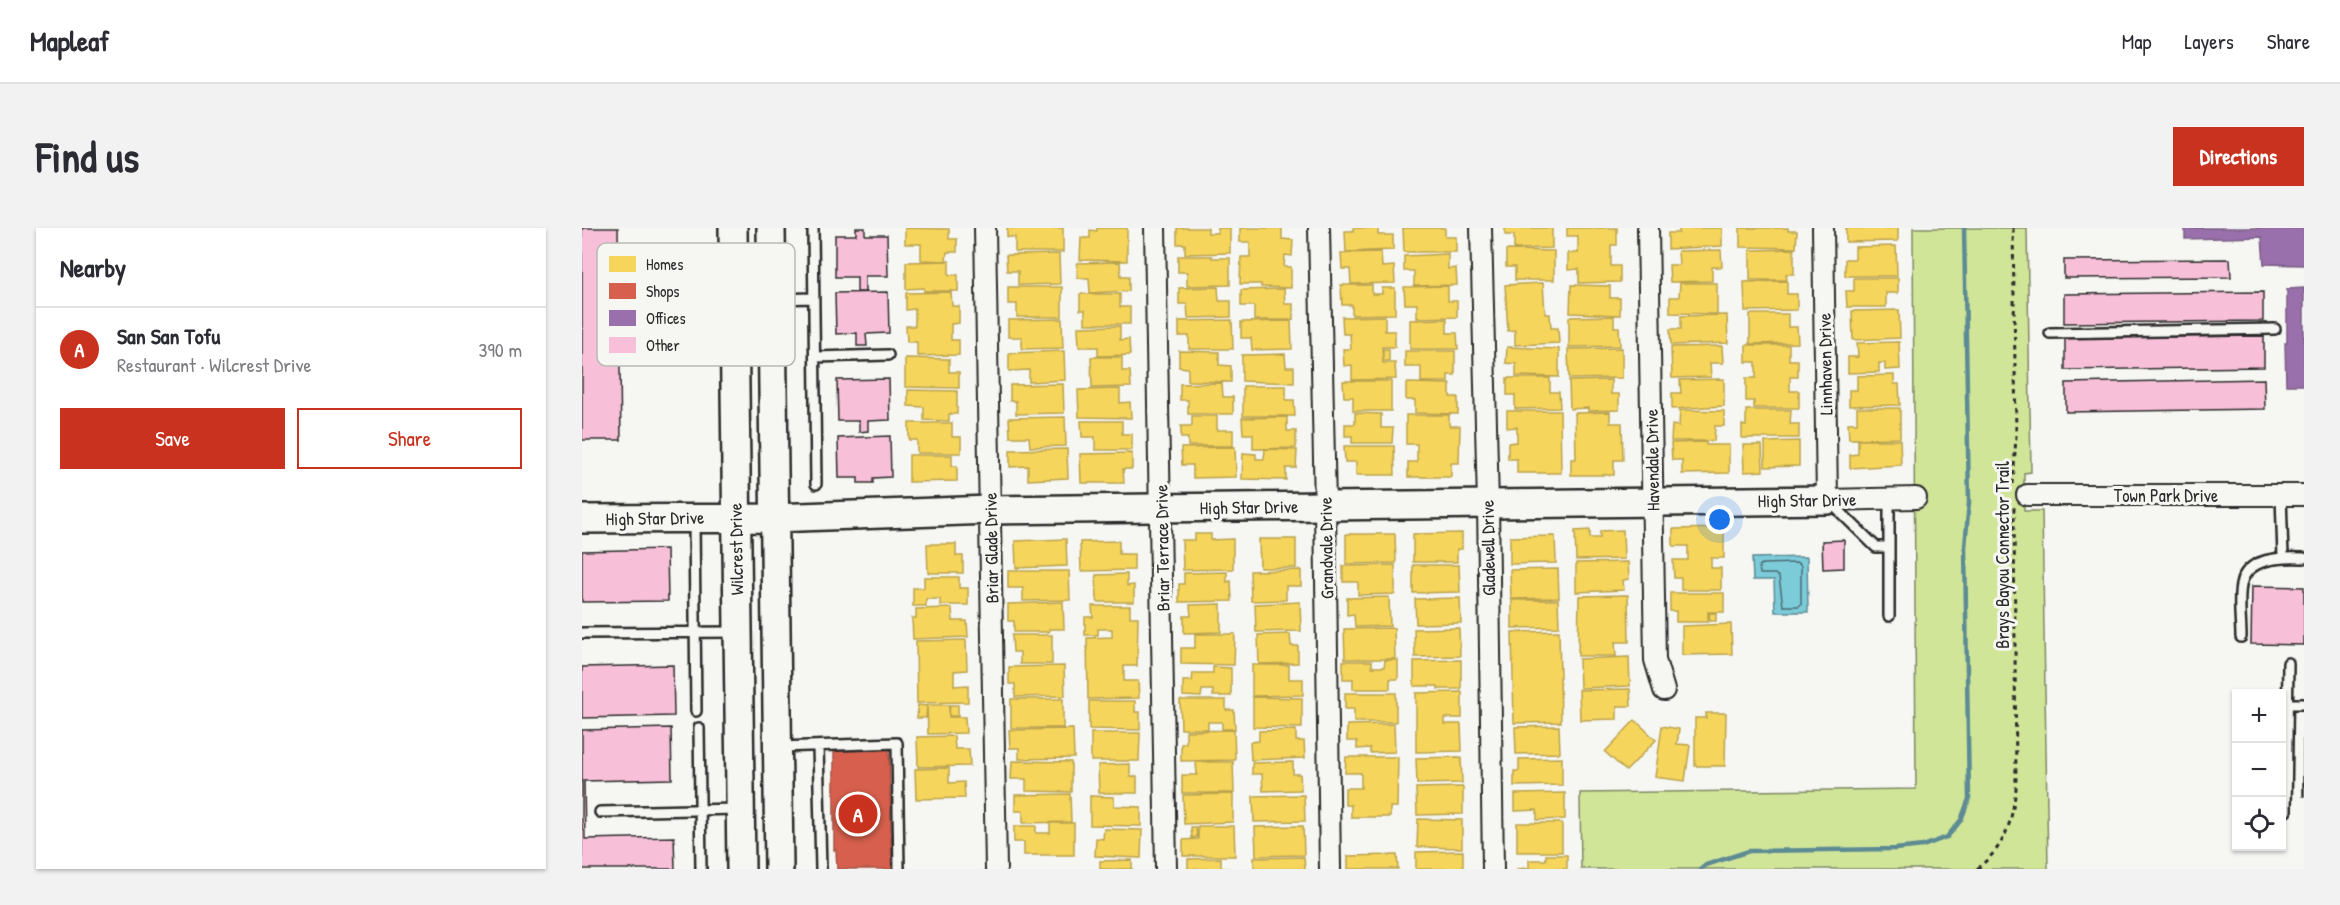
<!DOCTYPE html>
<meta charset="utf-8">
<style>
:root{--surface:#fff;--page:#f2f2f3;--text:#2b2b33;--muted:#7c7c81;--line:#e1e1e2;--accent:#c8321e}
body{margin:0;font-family:"Patrick Hand",sans-serif;background:var(--page);color:var(--text)}
.controls{position:absolute;right:18px;bottom:18px;display:grid;overflow:hidden;border-radius:0px;box-shadow:0 2px 4px #0004}
.controls button{width:54px;height:54px;display:grid;place-items:center;padding:0;border:0;border-bottom:2px solid var(--line);background:var(--surface);color:var(--text);font:30px sans-serif}
.you{position:absolute;left:1138px;top:292px;width:21px;height:21px;margin:-15px;border:4px solid #fff;border-radius:50%;background:#1a73e8;box-shadow:0 0 0 9px #1a73e833}
.badge{display:grid;place-items:center;width:39px;height:39px;border-radius:50%;background:var(--accent);color:#fff;font-size:20px;font-weight:700}
.pin{position:absolute;translate:-50% -50%;border:3px solid #fff;box-shadow:0 2px 6px #0006}
.list{margin:0;padding:0;list-style:none}
h2{display:flex;justify-content:space-between;align-items:center;height:78px;margin:0;padding:0 24px;font-size:26px}
h2 small{font-size:20px;font-weight:400;color:var(--muted)}
.list li{display:grid;grid-template-columns:39px 1fr auto;gap:18px;align-items:center;box-sizing:border-box;height:84px;padding:0 24px;border-top:2px solid var(--line)}
.list b{display:block;font-size:22px;white-space:nowrap}
.list p{margin:0;font-size:20px;white-space:nowrap;color:var(--muted)}
.list em{font-size:20px;font-style:normal;color:var(--muted)}
.actions{display:flex;gap:12px;padding:18px 24px}
.actions a{flex:1;padding:14px 0;border:2px solid var(--accent);border-radius:0px;text-align:center;font-size:21px;color:var(--accent)}
.actions .main{background:var(--accent);color:#fff}
.icon{flex:none;width:33px;height:33px;fill:none;stroke:currentColor;stroke-width:2;stroke-linecap:round;stroke-linejoin:round}
.map{position:relative;flex:none;width:1722px;height:641px;overflow:hidden;border-radius:0px}
header{display:flex;align-items:center;gap:36px;box-sizing:border-box;height:84px;padding:0 30px;background:var(--surface);border-bottom:2px solid var(--line)}
header strong{font-size:28px}
nav{display:flex;gap:33px;margin-inline-start:auto;font-size:21px}
.intro{display:flex;align-items:center;justify-content:space-between;box-sizing:border-box;height:144px;padding:0 36px}
h1{margin:0;font-size:42px}
.button{padding:15px 27px;border-radius:0px;background:var(--accent);color:#fff;font-size:21px;font-weight:700}
main{display:flex;gap:36px;padding:0 36px}
aside{flex:1;background:var(--surface);border-radius:0px;box-shadow:0 2px 4px #0004}
.map>svg:first-child{display:block}
.green{fill:#d1e599;stroke:#7e8862;stroke-width:1.5}
.water{fill:#7ccbd9;stroke:#5c8b93;stroke-width:1.5}
.homes{fill:#f6d55c;stroke:#b9a24d;stroke-width:1.5}
.shops{fill:#d6604d;stroke:#a35043;stroke-width:1.5}
.offices{fill:#9970ab;stroke:#785b85;stroke-width:1.5}
.lines{fill:none;stroke-linecap:round;stroke-linejoin:round}
.shore{stroke:#4b6b71;stroke-width:1.5}
.stream{stroke:#5c8b93;stroke-width:4.5}
.building{fill:#f7c0d8;stroke:#2b2b2b;stroke-width:1.5}
.lane-casing{stroke:#2b2b2b;stroke-width:14}
.street-casing{stroke:#2b2b2b;stroke-width:24}
.secondary-casing{stroke:#2b2b2b;stroke-width:32}
.path{stroke:#2b2b2b;stroke-width:3;stroke-dasharray:4.5 4.5;stroke-linecap:butt}
.lane{stroke:#f6f6f2;stroke-width:9}
.street{stroke:#f6f6f2;stroke-width:20}
.secondary{stroke:#f6f6f2;stroke-width:27}
.labels{text-anchor:middle;dominant-baseline:central;stroke-width:6;stroke-linejoin:round;paint-order:stroke}
.street-label{font-size:18px;fill:#2b2b2b;stroke:#f6f6f2}
.key{fill:#f6f6f2;stroke:#b9b9b6;stroke-width:1.5}
.key-label{font-size:16px;fill:#2b2b2b}
</style>
<header>
<strong>Mapleaf</strong>
<nav><a>Map</a><a>Layers</a><a>Share</a></nav>
</header>
<div class="intro"><h1>Find us</h1><a class="button">Directions</a></div>
<main>
<aside>
<h2>Nearby<small></small></h2>
<ul class="list">
<li><span class="badge">A</span><div><b>San San Tofu</b><p>Restaurant · Wilcrest Drive</p></div><em>390 m</em></li>
</ul>
<div class="actions"><a class="main">Save</a><a>Share</a></div>
</aside>
<div class="map">
<svg width="1722" height="641" viewBox="0 0 1722 641">
<rect width="100%" height="100%" fill="#f6f6f2"/>
<filter id="ink" filterUnits="userSpaceOnUse"><feTurbulence type="fractalNoise" baseFrequency=".0167" numOctaves="2"/><feDisplacementMap in="SourceGraphic" scale="12" xChannelSelector="R" yChannelSelector="G"/><feConvolveMatrix kernelMatrix="1 2 1 2 8 2 1 2 1" color-interpolation-filters="sRGB"/></filter>
<g filter="url(#ink)">
<!-- green -->
<path class="green" d="M1331,0H1445L1449,244L1442,245V283H1460L1466,641H999L998,565L1334,561Z"/>
<!-- water -->
<path class="water" d="M1225,329L1226,384H1193L1192,352H1171L1170,330Z"/>
<!-- homes -->
<path class="homes" d="M323,0L367,1V11H375V24H365L364,33L339,32V16H323Z
M425,0H481V24H433V9H425Z
M515,0H545V33L498,32L499,10H508V2L515,3Z
M595,0H626V5H636V0H648V25L603,26V16H595Z
M658,0H700V11L711,12L710,28L703,27L702,39H709V60L679,59V56H658L659,29H668V14H658Z
M771,0H796V7H811V22L764,24L763,3H771Z
M821,0H863V9H874V24H822Z
M923,0H970V20L932,21V7H923Z
M985,0H1035V17H1029V38H1038V54L997,55V41L986,42V25H996V8H985Z
M1097,0H1140V18L1086,21V5H1097Z
M1158,0H1206V3H1215L1214,20L1158,19Z
M1264,0H1316V13L1264,14Z
M1314,18L1315,48H1263V31H1273V19Z
M1212,21V46H1204L1205,52H1168V22Z
M924,22L972,23V52H933V39H924Z
M1139,22L1140,39H1130V53L1088,54L1087,37H1097L1096,23Z
M799,24L800,39L812,38L813,55L769,56L768,41H760L759,25Z
M477,26L478,56L436,57V43H425L424,27Z
M866,26V41L874,40L875,57L832,58V43H822V28Z
M596,28H630V30H648V57L605,58V44H596Z
M367,33V47H376V63H342V60L324,61V34Z
M538,34L539,48H547V63L508,65L507,50H496L495,35Z
M1272,50H1316V65H1304V79H1265L1264,63H1272Z
M1205,53V66H1215V82L1163,83L1162,54Z
M961,55L963,86H968L969,100H976L977,115L933,117V102L926,103L923,57Z
M1098,55H1135V86L1088,85V69H1097Z
M759,57H790V66H800V60H813V86L770,87V77H760Z
M989,57L1028,58V70H1038V87L988,85Z
M866,58V73H875V89L835,90V76H823L822,59Z
M426,59H480V89H435V76H426Z
M636,59L637,73H649V89L606,90L605,76H597V60Z
M702,61L703,76H711V92H672V78H659V62Z
M369,64L370,78H377V95L369,96V112H377V127L335,128V114H325L324,98H333V81L324,82V65Z
M498,66H538V79H548V96H503V82H498Z
M1317,82L1318,110L1271,112L1270,83Z
M1168,86H1206V99H1215L1216,115L1168,116Z
M1145,87L1146,115L1089,117L1088,101H1099V88Z
M803,88V103H813V119H800L801,135H813L814,151L770,152V137L762,138L761,121H769L768,106H761L760,89Z
M1032,88V99H1037L1038,118L987,119V89Z
M480,91L481,120L440,121V109H426V92Z
M865,91V105H875L876,121H828V92Z
M650,92L651,121H607V108H597V93Z
M709,93L710,121L670,122L669,110H659V94Z
M538,98V112L547,111L548,127L516,128V119H497L496,99Z
M1317,114L1318,141L1303,142V135H1297V144L1266,145V129H1276L1275,115Z
M1164,117H1207V132H1216V149H1208V163H1217V180H1172V173H1164V150H1174V134H1164Z
M1140,118L1141,135H1128L1129,149L1090,150L1089,119Z
M925,119L977,121V149L934,148V136L924,135Z
M1040,120V150L987,151L986,121Z
M801,121H807V133H801Z
M482,123L483,152L447,154V142L427,143V125Z
M597,123L637,124V137L649,138V154L606,153V140L597,139Z
M823,123H873V147H866V154H839V139H823Z
M703,126L704,139H712V155L660,153V127Z
M509,129H540V143H548L549,159L510,160Z
M323,130L367,131V144H377V160L323,159Z
M1312,147V156H1317L1318,177L1267,178V162H1275V148Z
M925,150H968V164H977L978,180L933,181V167H925Z
M1142,151V178L1090,181V165H1099L1098,152Z
M1029,152V166H1037V182L1006,183V180L988,181L987,153Z
M761,153H809V183H771V169H762Z
M640,155L641,169H651V186H606V172H598V156Z
M824,155L868,156V169H876V186L833,185V172H824Z
M481,156L482,185L434,186V173H428V157Z
M661,158H704V172H712L713,188H661Z
M538,161V175L548,174L549,190L497,189L496,162Z
M326,162L375,163V186H367V193L342,192V179L326,178Z
M1275,180H1318V210L1267,211L1266,195H1275Z
M1098,182L1142,183V198H1133L1132,213H1089L1090,197L1097,198Z
M1164,182H1209L1208,196H1217V210H1160V197L1164,198Z
M925,183H978L979,245H935V231H926V215L935,214V199L925,200Z
M1028,184V195H1040L1041,232H1032V247H989V231H994L993,185Z
M773,185L799,186V200H811L810,215H770V208H763V196H773Z
M824,187H867V198H878L877,235H869V249H826V234H835V216H824Z
M610,188H635V202H651V218H606V210H599V198H610Z
M483,189L484,218L448,219L447,209H428L427,190Z
M705,189V203H714V220L671,221V206H661L660,190Z
M499,193H540V206H550V222H513V209H500Z
M327,195H370V209H379V225H335V212H327Z
M1276,212H1318L1319,237L1268,240V227L1276,226Z
M1217,213V238L1183,239V214Z
M1124,214V217H1147V245L1100,246V232H1090L1089,215Z
M1161,217H1180L1181,243L1162,244Z
M762,218H812L813,247H774V234H763Z
M653,219L654,249L611,250V237H600L599,220Z
M485,221L486,250L446,252V238L428,239V222Z
M683,221L715,222L714,240H704V252L660,251L661,225L674,226V231H682Z
M550,225V241H541L542,255H499L498,226Z
M327,227H370V238H375V253L327,254Z
M1142,300V330H1129V340H1139V362H1099V350H1092L1091,332H1106V318H1091V301Z
M1008,302V310H1018V303L1041,302L1042,331L994,332L993,303Z
M880,305V321H875V334H831V306Z
M613,306H629V312L651,311V341L601,342L600,312H613Z
M764,306H813L814,335L764,336Z
M973,308L974,335L928,336V309Z
M484,311L485,338L434,340L433,313Z
M677,311H714V340H678Z
M537,313V326H552V342L499,343L498,314Z
M345,316H374V328H381V345H346Z
M1046,334L1047,351L1041,352L1042,362L994,364V335Z
M813,337V366L776,367V354H761V338Z
M831,337H877L878,364L831,365Z
M976,341L977,370L929,371L928,342Z
M719,342V358H704V372L669,373L668,343Z
M426,343H487L488,372L441,373V360H426Z
M645,344V354L649,353L650,373L597,374V356H602V345Z
M545,346V358L552,357V374H515L514,347Z
M342,349H377V360H386V377H358V371H344V378H331V360H342Z
M1088,365H1142V384H1126V394H1094V383H1088Z
M1046,367L1047,414H1033L1034,428H996L997,368Z
M807,369L808,398L773,399L772,386L765,387V370Z
M878,370L879,395L834,396L833,371Z
M930,372H976L977,399L930,400Z
M481,374L482,401H467V404H432V393H426V376Z
M718,374L719,403L674,404L673,376Z
M639,376V404L602,405V388H609L608,377Z
M510,378H548V389H556L555,438H542V453H556L557,470L506,471L505,410L530,409V401H516V407H503V389H511Z
M370,380L371,393H385L386,409L331,411L330,390H334V381Z
M1127,385H1134V393H1128Z
M1149,396L1150,426L1100,427V398Z
M812,400L813,431H763L762,401Z
M877,400L878,428L833,429L832,401Z
M977,403L979,494L932,495L930,404Z
M613,406H653L652,437L599,436V420H613Z
M708,406L709,418H716V435L677,436L676,407Z
M430,407H470V436H438V424H431Z
M384,412L385,442L372,443V458L386,457V474L335,475L334,413Z
M1047,429L1048,458L998,460L997,431Z
M803,432H816V451H808V461H771V451H761V433H790V439H802Z
M879,432V461H856V458H832V433Z
M670,437H707V451H721V467L670,468Z
M482,438L483,468L433,469V456H427V439Z
M631,439L649,440V468H631V462H620L619,469L601,468V453H610L611,445H631Z
M1048,461L1049,478H1035V491L998,492L997,462Z
M880,464V490H862V496H879L880,523L834,524V465Z
M763,465H814V494H772V481H763Z
M671,469L720,470V500L671,499Z
M429,471H481V500H429Z
M598,472H644V482H652L653,501H640V494H626V501H599Z
M507,473H553V484H558V502L507,501Z
M336,477L345,478L344,490H335Z
M345,477H367V489H383L384,505L346,506Z
M368,477H376V488H367Z
M1124,485H1144L1143,538H1113V490H1124Z
M1053,492L1074,512L1044,543L1023,524Z
M812,496L813,524L788,525V520L775,521V513H765V497Z
M977,498L978,525L934,526L933,499Z
M1080,498L1097,501L1095,516L1108,517L1103,553L1073,549Z
M491,501L492,530L437,531V520H428L427,502Z
M652,502L653,532L599,533V516L604,515V503Z
M714,502V513H722L723,530L669,532L668,514L677,513V503Z
M509,505H558L557,533H509Z
M372,508L373,521H387L388,538L336,539L335,509Z
M764,529H816L815,579H808V589H769V577H763V560H779V545H763Z
M879,529L880,555L835,556L834,530Z
M980,530V557L932,558V543H937V531Z
M430,533L489,534V564L444,563V551H429Z
M614,534H651L652,565H600V547H615Z
M711,534V546H718L719,562L681,563L680,546H670V535Z
M548,536V549L555,548V565H517L516,537Z
M367,540V555L382,554L383,570L334,571L333,541Z
M881,559V586L835,587L834,560Z
M983,565V591L955,592V582L933,583V566Z
M488,566L489,594L441,595V583H433V567Z
M651,566V594L602,596L601,567Z
M722,567L723,593L672,594L671,568Z
M508,568L532,569V578L559,579V598L508,597Z
M836,591L880,592V620L835,619Z
M468,595H492V627H442V614H432V598H454V605H468Z
M935,595H980V624H935Z
M616,598H652L653,628H601V612L616,611Z
M721,598L722,627L674,628L673,599Z
M609,599H614L615,609L610,610Z
M522,601L560,602L559,630L513,628L514,610L521,611Z
M881,623V641H834V624Z
M815,627L816,641H766V628Z
M964,627H985V641H934L947,640V632H964Z
M722,629L723,641H672V630Z
M639,630V640L654,641H606V631Z
M550,632V641H518V633Z"/>
<!-- shops -->
<path class="shops" d="M307,521L310,641H255L254,622H252V522Z"/>
<!-- offices -->
<path class="offices" d="M1603,0H1722V37L1682,36L1680,9L1603,11Z
M1722,60V157H1704L1703,115H1705V61Z"/>
<g class="lines">
<!-- shore -->
<path class="shore" d="M1216,335L1219,338V376L1217,378H1201L1197,349L1193,346H1178L1177,338L1180,336Z"/>
<!-- stream -->
<path class="stream" d="M1119,641L1124,637L1167,623L1313,621L1341,618L1365,609L1379,592L1387,571L1383,319L1387,274L1382,0"/>
</g>
<!-- building -->
<path class="building" d="M0,0H36L39,212H0Z
M274,0H283V7H305L306,48H283V64H275V49H253V7H274Z
M1648,31L1649,49L1482,50V32Z
M306,64L307,105L284,106L285,118H275V105L254,106L253,65Z
M1681,64V93L1482,95V66Z
M1682,108V139L1483,142V110Z
M307,151L308,192L286,193V203L277,204V193H256L255,152Z
M1682,151L1683,181L1484,184V155Z
M308,208L309,249L291,250V255H276V250H257L256,210Z
M1262,312V340L1241,341L1240,313Z
M85,321L86,373L0,374V323Z
M1670,358L1722,359V417L1669,416Z
M91,437L92,488L0,490V439Z
M89,500L90,551L2,553L3,611L92,609L93,641H0V502Z
M1721,512H1722V568H1721Z"/>
<g class="lines">
<!-- lane casing -->
<g class="lane-casing">
<path id="lane" d="M231,0L234,256
M68,71H150
M192,71L232,70
M1468,105L1693,101
M233,129L306,127
M1699,267L1701,329
M1247,273L1294,319H1307
M112,293L114,483
M1307,388V271
M0,405L154,404
M1659,409C1659,393 1656,373 1659,357C1664,329 1700,329 1722,330
M1705,476H1722
M117,500L119,641
M236,518L239,641
M197,519L315,515L317,641
M1704,583L1706,435
M18,584L156,581"/>
</g>
<!-- street casing -->
<g class="street-casing">
<path id="street" d="M403,0L414,641
M573,0L584,641
M737,0L743,278L748,641
M899,0L906,276L911,641
M1066,0L1073,432L1082,462
M1241,0L1245,272L1334,270
M1445,267H1722"/>
</g>
<!-- secondary casing -->
<g class="secondary-casing">
<path id="secondary" d="M151,0L159,641
M189,0L197,641
M0,291L191,290L408,282L1245,272"/>
</g>
<!-- path -->
<path class="path" d="M1431,0L1434,208L1431,256
M1395,641C1424,617 1429,597 1434,561L1432,278"/>
<!-- lane -->
<use href="#lane" class="lane"/>
<!-- street -->
<use href="#street" class="street"/>
<!-- secondary -->
<use href="#secondary" class="secondary"/>
</g>
</g>
<g class="labels">
<!-- street labels -->
<g class="street-label">
<text transform="translate(1243 136) rotate(-91)">Linnhaven Drive</text>
<text transform="translate(1070 232) rotate(-91)">Havendale Drive</text>
<text x="1584" y="267">Town Park Drive</text>
<text transform="translate(1225 272) rotate(-1)">High Star Drive</text>
<text transform="translate(667 279) rotate(-1)">High Star Drive</text>
<text transform="translate(73 290) rotate(-1)">High Star Drive</text>
<text transform="translate(409 320) rotate(-91)">Briar Glade Drive</text>
<text transform="translate(580 320) rotate(-91)">Briar Terrace Drive</text>
<text transform="translate(744 320) rotate(-91)">Grandvale Drive</text>
<text transform="translate(906 320) rotate(-91)">Gladewell Drive</text>
<text transform="translate(154 321) rotate(-91)">Wilcrest Drive</text>
<text transform="translate(1420 327) rotate(-90)">Brays Bayou Connector Trail</text>
</g>
</g>
<!-- legend -->
<rect x="15" y="15" width="198" height="123" rx="9" class="key"/>
<rect x="27" y="28" width="27" height="16" fill="#f6d55c"/>
<rect x="27" y="55" width="27" height="16" fill="#d6604d"/>
<rect x="27" y="82" width="27" height="16" fill="#9970ab"/>
<rect x="27" y="109" width="27" height="16" fill="#f7c0d8"/>
<g class="key-label">
<text x="64" y="42">Homes</text>
<text x="64" y="69">Shops</text>
<text x="64" y="96">Offices</text>
<text x="64" y="123">Other</text>
</g>
</svg>
<div class="controls">
<button>+</button>
<button>−</button>
<button><svg class="icon" aria-label="locate" viewBox="0 0 24 24"><circle cx="12" cy="12" r="6"/><path d="M12 2v4M12 18v4M2 12h4M18 12h4"/></svg></button>
</div>
<div class="you"></div>
<div class="pin badge" style="left:276px;top:586px">A</div>
</div>
</main>
